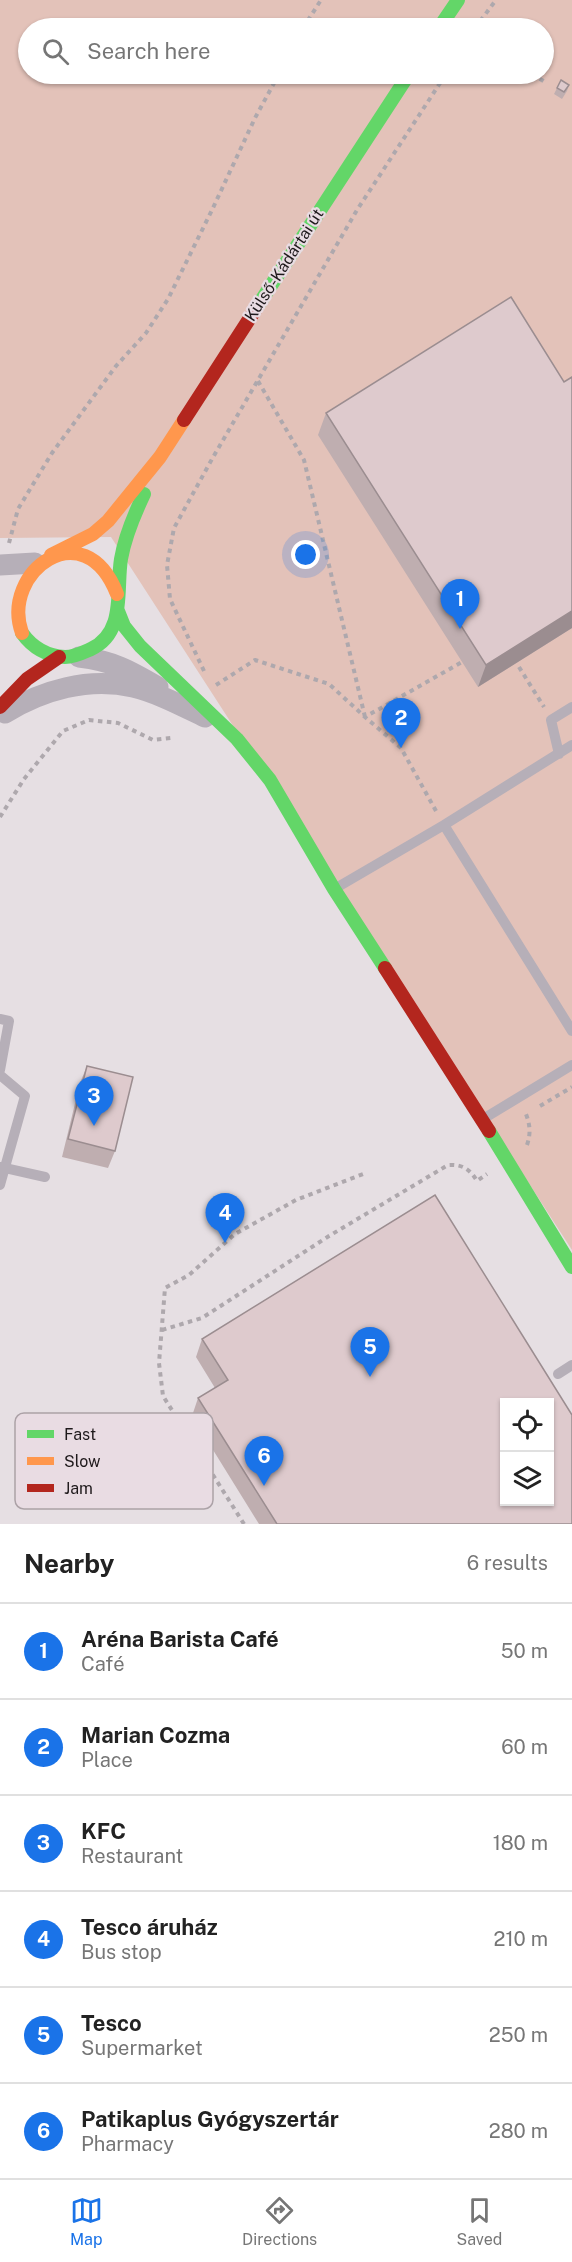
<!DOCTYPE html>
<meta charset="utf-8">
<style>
:root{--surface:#fff;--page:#f6f6f6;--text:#222;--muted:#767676;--line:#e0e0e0;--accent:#1a73e8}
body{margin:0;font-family:"Public Sans",sans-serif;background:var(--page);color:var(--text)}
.controls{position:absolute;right:18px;bottom:18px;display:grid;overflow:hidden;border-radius:0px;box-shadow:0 2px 4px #0004}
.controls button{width:54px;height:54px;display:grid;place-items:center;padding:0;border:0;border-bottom:2px solid var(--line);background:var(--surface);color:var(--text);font:30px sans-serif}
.you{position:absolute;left:306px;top:555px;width:21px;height:21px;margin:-15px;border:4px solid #fff;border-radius:50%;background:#1a73e8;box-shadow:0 0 0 9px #1a73e833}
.badge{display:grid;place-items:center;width:39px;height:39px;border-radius:50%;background:var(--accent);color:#fff;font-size:20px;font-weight:700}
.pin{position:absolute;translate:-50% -50px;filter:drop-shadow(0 2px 3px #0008)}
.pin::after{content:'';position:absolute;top:32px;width:21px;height:18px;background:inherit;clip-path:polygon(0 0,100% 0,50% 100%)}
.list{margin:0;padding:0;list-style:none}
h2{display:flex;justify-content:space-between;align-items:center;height:78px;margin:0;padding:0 24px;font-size:26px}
h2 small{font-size:20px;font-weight:400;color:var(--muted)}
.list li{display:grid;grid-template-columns:39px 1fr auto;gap:18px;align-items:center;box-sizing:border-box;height:96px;padding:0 24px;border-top:2px solid var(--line)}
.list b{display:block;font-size:22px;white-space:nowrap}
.list p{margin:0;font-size:20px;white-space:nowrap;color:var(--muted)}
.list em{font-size:20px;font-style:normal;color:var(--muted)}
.icon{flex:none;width:33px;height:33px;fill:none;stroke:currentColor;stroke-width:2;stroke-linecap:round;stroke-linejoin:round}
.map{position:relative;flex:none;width:572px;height:1524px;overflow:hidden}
.search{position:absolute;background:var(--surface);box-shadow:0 2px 4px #0004;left:18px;right:18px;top:18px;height:66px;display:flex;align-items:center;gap:15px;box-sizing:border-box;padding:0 21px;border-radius:33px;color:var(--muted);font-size:22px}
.sheet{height:654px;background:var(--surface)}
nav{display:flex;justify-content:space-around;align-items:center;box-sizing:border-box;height:84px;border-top:2px solid var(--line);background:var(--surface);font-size:16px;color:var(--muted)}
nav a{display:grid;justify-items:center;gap:3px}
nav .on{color:var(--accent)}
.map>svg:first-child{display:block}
.green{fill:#e3c2b9;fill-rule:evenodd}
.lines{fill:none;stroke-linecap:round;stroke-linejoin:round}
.path{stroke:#aea8ad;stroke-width:4;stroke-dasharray:4.5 4.5;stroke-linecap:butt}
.lane{stroke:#b6afb8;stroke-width:10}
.street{stroke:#b6afb8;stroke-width:21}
.fast{stroke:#63d668;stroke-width:14}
.slow{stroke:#ff974d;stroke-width:14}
.jam{stroke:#b3261e;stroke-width:14}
.wall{fill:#bfaeb0}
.shaded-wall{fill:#9b8d90}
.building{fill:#decacd;stroke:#9b8d90;stroke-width:1.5;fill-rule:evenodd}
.labels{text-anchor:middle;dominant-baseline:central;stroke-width:4.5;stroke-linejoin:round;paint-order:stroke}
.street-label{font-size:16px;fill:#1e191b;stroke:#e9dce3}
.key{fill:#e9dce3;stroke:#aca2a7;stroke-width:1.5}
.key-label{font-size:16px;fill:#1e191b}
</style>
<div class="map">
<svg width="572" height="1524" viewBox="0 0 572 1524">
<rect width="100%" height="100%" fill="#e6dfe3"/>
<!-- green -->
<path class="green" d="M0,0H572V1250L111,537L0,538ZM28,28H544V74H28Z"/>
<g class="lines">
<!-- path -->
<path class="path" d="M303,28L321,0
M475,28L496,0
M532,74L545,82
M258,381L304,460L365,717
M9,543L18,509L52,453L116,366L146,333L168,299L212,210L255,118L279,74
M519,667L544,707
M204,671L170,599L167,565L174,528L212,459L357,210L446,74
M216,685L255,660L329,684L365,717
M436,811L401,748L365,717L462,662
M0,817L24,779L63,731L89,720L118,723L153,740L171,738
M540,1106L572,1087
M527,1145C531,1133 530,1125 526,1114L528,1113
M162,1330L202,1318L329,1236L448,1165C462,1164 470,1169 477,1181L487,1174
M244,1524L163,1396L159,1363L165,1288L189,1275L235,1234L296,1200L363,1174"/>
<!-- lane -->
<path class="lane" d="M559,754L551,720L572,707
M444,825L572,1031
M336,888L444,825L572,745
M0,1019L9,1021L0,1070
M0,1075L25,1096L0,1185
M483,1119L572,1065
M0,1167L45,1177
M558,1374L572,1365"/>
<!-- street -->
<path class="street" d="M0,565L35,563
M79,657C113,661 129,670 158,687
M5,713C43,690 88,677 133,687C158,693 182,706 205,717"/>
<!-- fast -->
<path class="fast" d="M439,28L458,0
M257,307L409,74
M118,611L124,626L140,646L237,739L270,780L334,889L385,968
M22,633C32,647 47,656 65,657C74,657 82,653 91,649C126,633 116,590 121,559C125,536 134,515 144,494
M489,1131L572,1267"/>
<!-- slow -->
<path class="slow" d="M51,555L93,534L108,521L160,457L184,420
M22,633C0,572 84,510 117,594"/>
<!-- jam -->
<path class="jam" d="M184,420L257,307
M0,707L27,679L59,657
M385,968L489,1131"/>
</g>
<!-- wall -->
<path class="wall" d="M569,85L567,91L562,99L554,94L557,88Z
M572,377V628L478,687L318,435L326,413L564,382Z
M87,1066L115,1151L108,1168L62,1157L80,1083Z
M202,1339L572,1524H259L192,1416L198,1398L215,1388L196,1357Z"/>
<!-- shaded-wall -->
<path class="shaded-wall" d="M572,611V628L478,687L486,665Z"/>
<!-- building -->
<path class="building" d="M561,80L569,85L564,92L557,88Z
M511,297L564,382L572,377V611L486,665L326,413Z
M87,1066L133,1077L115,1151L68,1139Z
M435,1195L572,1415V1524H277L198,1398L228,1380L202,1339ZM504,1402H549V1502H504Z"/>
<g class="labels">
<!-- street labels -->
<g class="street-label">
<text transform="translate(284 265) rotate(-57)">Külső-Kádártai út</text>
</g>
</g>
<!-- legend -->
<rect x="15" y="1413" width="198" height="96" rx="9" class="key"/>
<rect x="27" y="1430" width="27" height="8" fill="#63d668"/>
<rect x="27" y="1457" width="27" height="8" fill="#ff974d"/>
<rect x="27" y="1484" width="27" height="8" fill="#b3261e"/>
<g class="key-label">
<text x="64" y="1440">Fast</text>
<text x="64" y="1467">Slow</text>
<text x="64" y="1494">Jam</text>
</g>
</svg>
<div class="controls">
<button><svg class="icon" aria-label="locate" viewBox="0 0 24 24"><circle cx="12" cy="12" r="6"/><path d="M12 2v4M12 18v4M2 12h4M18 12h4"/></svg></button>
<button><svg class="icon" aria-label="layers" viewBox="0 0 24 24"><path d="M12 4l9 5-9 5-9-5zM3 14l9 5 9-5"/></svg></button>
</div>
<div class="you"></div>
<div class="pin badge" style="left:460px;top:629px">1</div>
<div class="pin badge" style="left:401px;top:748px">2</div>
<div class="pin badge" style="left:94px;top:1126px">3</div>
<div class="pin badge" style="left:225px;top:1243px">4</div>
<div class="pin badge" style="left:370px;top:1377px">5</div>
<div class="pin badge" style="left:264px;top:1486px">6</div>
<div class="search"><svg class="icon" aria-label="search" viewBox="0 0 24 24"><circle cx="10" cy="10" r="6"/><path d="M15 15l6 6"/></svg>Search here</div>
</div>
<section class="sheet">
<h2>Nearby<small>6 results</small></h2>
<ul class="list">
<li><span class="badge">1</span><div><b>Aréna Barista Café</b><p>Café</p></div><em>50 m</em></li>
<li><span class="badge">2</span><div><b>Marian Cozma</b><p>Place</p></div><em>60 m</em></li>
<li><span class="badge">3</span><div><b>KFC</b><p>Restaurant</p></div><em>180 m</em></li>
<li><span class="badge">4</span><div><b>Tesco áruház</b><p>Bus stop</p></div><em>210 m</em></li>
<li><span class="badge">5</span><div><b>Tesco</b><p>Supermarket</p></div><em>250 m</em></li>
<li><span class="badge">6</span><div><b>Patikaplus Gyógyszertár</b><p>Pharmacy</p></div><em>280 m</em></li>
</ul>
</section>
<nav>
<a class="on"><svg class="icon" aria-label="map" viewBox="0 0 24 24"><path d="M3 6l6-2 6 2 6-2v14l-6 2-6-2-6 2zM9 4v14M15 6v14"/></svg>Map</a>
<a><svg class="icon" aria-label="directions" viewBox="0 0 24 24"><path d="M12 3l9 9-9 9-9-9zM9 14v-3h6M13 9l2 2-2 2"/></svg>Directions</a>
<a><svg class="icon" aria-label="saved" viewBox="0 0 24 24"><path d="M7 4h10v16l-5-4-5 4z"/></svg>Saved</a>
</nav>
